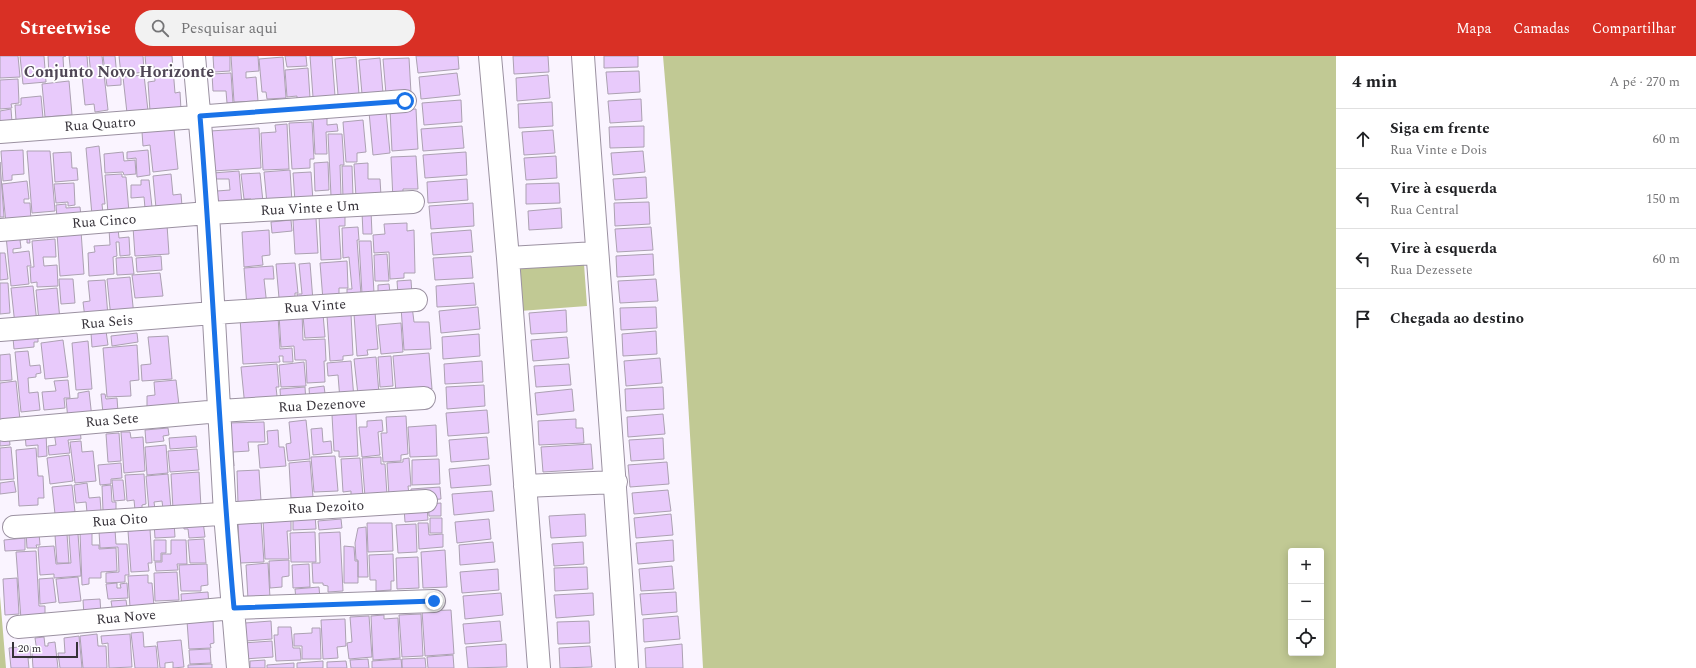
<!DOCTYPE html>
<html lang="pt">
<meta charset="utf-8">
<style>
:root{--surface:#fff;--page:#f2f2f2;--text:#202124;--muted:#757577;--line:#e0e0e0;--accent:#d93025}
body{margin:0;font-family:Spectral,serif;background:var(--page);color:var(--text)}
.controls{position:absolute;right:12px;bottom:12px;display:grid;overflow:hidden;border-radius:4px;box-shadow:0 2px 10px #0003}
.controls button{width:36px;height:36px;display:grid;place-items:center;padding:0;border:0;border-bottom:1px solid var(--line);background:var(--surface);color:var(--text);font:20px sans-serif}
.scale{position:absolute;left:12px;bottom:10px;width:66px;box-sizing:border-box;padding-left:4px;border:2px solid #363239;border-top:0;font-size:11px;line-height:14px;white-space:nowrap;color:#363239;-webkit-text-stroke:3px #fff;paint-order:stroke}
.stop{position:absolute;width:12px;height:12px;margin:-9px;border:3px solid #1a73e8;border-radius:50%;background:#fff}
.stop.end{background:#1a73e8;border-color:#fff;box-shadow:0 1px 4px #0008}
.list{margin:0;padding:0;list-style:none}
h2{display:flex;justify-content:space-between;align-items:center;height:52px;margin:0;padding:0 16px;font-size:17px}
h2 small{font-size:13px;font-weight:400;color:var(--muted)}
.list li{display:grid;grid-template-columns:26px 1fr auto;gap:12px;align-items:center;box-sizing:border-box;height:60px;padding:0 16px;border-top:1px solid var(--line)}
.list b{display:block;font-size:15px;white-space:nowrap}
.list p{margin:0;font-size:13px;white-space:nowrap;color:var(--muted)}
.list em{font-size:13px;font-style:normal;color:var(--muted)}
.icon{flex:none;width:22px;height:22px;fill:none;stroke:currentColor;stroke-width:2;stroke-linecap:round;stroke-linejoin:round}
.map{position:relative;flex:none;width:1336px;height:612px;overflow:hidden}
header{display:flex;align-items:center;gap:24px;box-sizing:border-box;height:56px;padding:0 20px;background:var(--accent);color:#fff}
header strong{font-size:19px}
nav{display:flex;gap:22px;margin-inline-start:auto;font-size:14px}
.search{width:280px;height:36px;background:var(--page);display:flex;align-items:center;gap:10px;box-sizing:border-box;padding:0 14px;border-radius:22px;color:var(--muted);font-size:15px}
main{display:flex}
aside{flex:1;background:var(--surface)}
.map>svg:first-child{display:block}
.green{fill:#c1c994;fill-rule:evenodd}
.building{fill:#e8cafb;stroke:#aca1b2}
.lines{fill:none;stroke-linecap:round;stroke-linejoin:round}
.minor-casing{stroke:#9b91a1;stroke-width:24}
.minor{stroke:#fff;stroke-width:22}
.route{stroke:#1a73e8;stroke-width:5}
.labels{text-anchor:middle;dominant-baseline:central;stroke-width:3.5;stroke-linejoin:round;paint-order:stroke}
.street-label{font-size:14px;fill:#363239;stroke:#fff}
.quarter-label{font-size:16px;font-weight:bold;fill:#4f4655;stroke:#fff}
</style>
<header>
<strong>Streetwise</strong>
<div class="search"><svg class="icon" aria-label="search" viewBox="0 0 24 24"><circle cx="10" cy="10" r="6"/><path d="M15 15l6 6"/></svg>Pesquisar aqui</div>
<nav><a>Mapa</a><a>Camadas</a><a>Compartilhar</a></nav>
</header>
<main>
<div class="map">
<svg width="1336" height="612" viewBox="0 0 1336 612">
<rect width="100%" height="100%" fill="#faf4ff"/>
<!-- green -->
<path class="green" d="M663,0H1336V612H703C692,408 681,204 663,0ZM1291,495H1321V597H1291Z
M584,208L587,250L520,255L517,213Z
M0,540L6,612H0Z"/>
<!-- building -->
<path class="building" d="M0,0H18L20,21L0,22Z
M20,0H44L46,26L23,28Z
M48,0H66L63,1L64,19L49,20Z
M69,0H87L88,14L79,15V19H71Z
M89,0H102L108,54L95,56L94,48L85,49L82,20L91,19Z
M103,0H115L117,21L121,20V29L107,30Z
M119,0H143L144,16L121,19Z
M145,0H172L175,37L180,36L181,54L150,55L148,26L155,25L154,10H146Z
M213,0H230V15L214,16Z
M231,0H258L259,15L246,16V22L256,21L258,45L234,46Z
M285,0H306L307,10L287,11Z
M310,0H332L335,40L313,41Z
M416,0H458L459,13L418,17Z
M513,0H548L549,16L514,18Z
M604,0H638V11L604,12Z
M283,1L286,42L267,43L266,36H262L259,3Z
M356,1L359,38L338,39L335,3Z
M380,2L383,37L362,38L359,4Z
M409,2L411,37L386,38L383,3Z
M308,12L310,42L297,43V40L287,41L285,14Z
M639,15L640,36L608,38L606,16Z
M231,17L233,47H227L226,35H213L212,18Z
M457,17L460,39L421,43L419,21Z
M144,19L148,55L127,57L123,21Z
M548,19L550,42L517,45L516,22Z
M18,23L19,47L11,48L12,52L0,53V24Z
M69,25L72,59L45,61L42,28Z
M41,40L43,62L16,64L15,49H21V42Z
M641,43L642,65L610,67L608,45Z
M461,44L462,66L424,69L422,47Z
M552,46L553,70L519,72L518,48Z
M11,53L12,66L0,67V55Z
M416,53L418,93L392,95L390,54Z
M386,55L390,97L373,99L369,56Z
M313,60H327V69L337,68L338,75L326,76L327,98H315Z
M363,64L366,96L357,97V106H346L343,66Z
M312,66L314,103H310V112L292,113L289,67Z
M287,68L289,113L263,114L261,77L276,76L275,69Z
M462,70L464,92L423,95L421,73Z
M644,70V91L610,92L609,71Z
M259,72L261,112L213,115L210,75Z
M174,73L178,113L153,116L150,89L143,90L142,76Z
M553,74L555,97L524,99L522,76Z
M328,78H342L344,109H340L341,139L331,140Z
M99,90L105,148H102L103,158L92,159L86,92Z
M23,94L24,118L12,119V124L3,125L1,95Z
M148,94L150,119L137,121L136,102L127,103V96Z
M27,95H50L55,155L32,157Z
M643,95L645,116L613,119L611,97Z
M71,96L72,112H77L78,124L55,126L53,97Z
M123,96L124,105L135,104L136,118L124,119L123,116L105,117L104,98Z
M466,96L467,119L425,122L423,99Z
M416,100L418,133H403V143L393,144L391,101Z
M556,100L557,122L526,124L524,102Z
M0,106L4,161H0Z
M328,106L329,134L315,135L314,107Z
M368,107V123H380L381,140L356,141L354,108Z
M342,110H352L353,141L343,142Z
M290,114L292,146L267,148L264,116Z
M239,115L242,148L218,149L217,135L230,134L229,123H213V117Z
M311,116L313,145L295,146L293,117Z
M260,117L263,146L251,147V143H244L241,118Z
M122,118V121H126L129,156L108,157L105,119Z
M171,118L173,139L181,138L182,150L156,152L153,120Z
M646,121L647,142L615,144L613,123Z
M467,123L468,144L428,147L427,126Z
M141,124H149L152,151L145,152L144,141L131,142V129H141Z
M27,125L29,143H24V147H30L31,165L6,167L2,128Z
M74,127L75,149L68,150V146L56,147L54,128Z
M559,127L560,147L526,148V128Z
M649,146L650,168L615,170L614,147Z
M473,147L474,170L431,173L429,150Z
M66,148V152L80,151L81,160L57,162L56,149Z
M561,152L562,172L529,174L528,155Z
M371,155L372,178H363L362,156Z
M345,158V170H339L341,203L321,204L319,159Z
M316,162L318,197L295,198L293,164Z
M291,164L292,175L272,177L271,166Z
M407,167V175L414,174L415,217H404V222L390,223L389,196L374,197L373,179L385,178L384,168Z
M167,169L169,198L135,200L133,171Z
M358,171L359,184H357L361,239L347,240V233H352L349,201L343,202L342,172Z
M651,171L653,194L617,196L615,173Z
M109,173H118L119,182L129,181L130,199L120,200L119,186H116L117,200L113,201L114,218L89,220L88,197L95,196L94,190L110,189Z
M269,174L270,199L262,200L263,209L244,211L242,176Z
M471,174L473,196L433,199L431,177Z
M81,175L84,218L60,220L57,177Z
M29,178L30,187H27V183L20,184L21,192L13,193V197L29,195L31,210H27L29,228L11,230L6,180Z
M55,183L56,201H43L44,210L57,209L58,230L37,231V226L31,227L30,211H34L32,185Z
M359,185H371L374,237L362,238Z
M0,197H5L8,223L0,224Z
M387,198L389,225H375L374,199Z
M653,198L654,219L617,221L616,200Z
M161,200L162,214L137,216L136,202Z
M471,200L473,222L435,224L433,202Z
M132,201L134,218L117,219L116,202Z
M347,205L348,232H339V243L323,244L320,207Z
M295,207L298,237H295V241L279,242L276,208Z
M310,207L313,245L298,246L297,238H302L299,208Z
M273,210L274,223H264L267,250L247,251L244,212Z
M160,217L163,240L135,242L132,219Z
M130,221L134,260L111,262L107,223Z
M59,223H73L75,247L61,248Z
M656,223L658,245L620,247L618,225Z
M105,224L108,260L85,262L83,246L90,245L88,225Z
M411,224L412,239H398L397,225Z
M0,227H8L10,257L0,258Z
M474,227L476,249L437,251L436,230Z
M389,228L390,237L378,238V229Z
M33,230L37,267L15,269L11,232Z
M57,232L60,264L39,266L36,234Z
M412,250L414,266H429L431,293L404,294L401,251Z
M478,251L480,273L441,277L439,255Z
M656,251L657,272L621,274L620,252Z
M566,254L567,276L531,278L529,257Z
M375,256L378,293L367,294L368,299L357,300L354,258Z
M302,257L303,284L325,283L326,305H324L325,326L307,327L306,304H295L294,290L281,291L279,259Z
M323,258L325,281L305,282L303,260Z
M351,258L353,299L343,300V304L330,305L327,260Z
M278,260L280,293L292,292L293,306H283V300H279L280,306L243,308L240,262Z
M401,267L403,296L381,298L378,269Z
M106,275L108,289L92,291L91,277Z
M656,275L657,298L623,300L622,278Z
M137,277L138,286L112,290L111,280Z
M479,278L480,300L443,303L442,281Z
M38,279V286H34V291L14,293L13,282Z
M168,280L172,323L142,325L141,309L151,308L148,281Z
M567,281L569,302L533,305L531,284Z
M63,284L68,321L45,323L41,287Z
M88,285L92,333L76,334L72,287Z
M137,289L139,324L130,325L131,340L107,341L103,292Z
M28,295L30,310L40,309L41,317L36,318V321L28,322L29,337L38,336L40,354L21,356L15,296Z
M429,297L432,333L396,336L393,300Z
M10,298L12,324L0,325V299Z
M391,300L393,330L380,331L378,301Z
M376,301L379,338L358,339L354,303Z
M660,302L662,327L626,330L624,305Z
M351,305L354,343L340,344L338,319L328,320L327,307Z
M482,305L483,326L445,328L444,308Z
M304,306L306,330L281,331L279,309Z
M277,308L279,331H276L278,349L245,351L241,311Z
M569,308L571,329L536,331L534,310Z
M68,324L70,342H64L65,352L44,354L42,336L56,335L54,325Z
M176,324L179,349L147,351V340L155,339L154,326Z
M16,325L20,364L0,365V327Z
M484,329L485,350L447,353L446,331Z
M324,330L326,345L310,346L309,332Z
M305,331L306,347L281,349L280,333Z
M663,331L664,353L626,355L625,333Z
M572,333L574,355L537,359L535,337Z
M89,335L92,362L68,364L66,343L78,342V337Z
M101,338H105L106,343L117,342L118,356L103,357Z
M487,354L489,377L448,380L446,357Z
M356,357L358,400L339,401V395H334L332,359Z
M663,358L665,378L628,381L627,361Z
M406,360L408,398L401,399V405L383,406L381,377H387L386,361Z
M576,363V372H583L584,387L539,389L538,365Z
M306,364L310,403L288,405L286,388L291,387L289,366Z
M382,364L383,375L378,376L380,399L362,401L359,371H367V365Z
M264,366L265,386H248L249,395L233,396L234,410H229L227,367Z
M436,369L437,400L410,401L408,371Z
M168,372L169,379L163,380L164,385L146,387L145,374Z
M322,372L323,386L331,385L332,397L313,399L311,373Z
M80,373L81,383L68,384L70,397L49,399L48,390L56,389L54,376Z
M278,374L279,391H284L286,410L260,412L258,389L268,388L267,375Z
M121,376H130L131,382L143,381L145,415L124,417Z
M46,377L47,400L38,401V389L26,390L25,378Z
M119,377L121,405L108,406L106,378Z
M9,379L10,389L0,390V380Z
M196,380L197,391L170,393L169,382Z
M487,381L489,403L451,406L449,384Z
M663,382L664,403L631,405L629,384Z
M81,385L82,396L93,395L96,425L75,427L70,386Z
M591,388L593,413L543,416L541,391Z
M166,389L168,417L147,419L145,391Z
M11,391L14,423L0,424V392Z
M36,392L38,420H43L44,442H38V449L19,450L16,394Z
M197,393L199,414L170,416L168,395Z
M69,399L73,425L50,428L47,402Z
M335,400L338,435L314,436L311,401Z
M381,401V408H385L387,439L365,441L362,402Z
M360,402L363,441L351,442V435L343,436L341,403Z
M409,402L411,430H408L409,439L389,440L387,407L403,406V403Z
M439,403L440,428L412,429V404Z
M310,405L313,441L291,442L289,407Z
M667,406L669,428L630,431L628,409Z
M121,407L122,422L111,423V428L100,429L98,409Z
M489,409L491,429L451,432L449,413Z
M259,414L261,445L238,447L237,415Z
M199,416L201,451L173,453L171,418Z
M144,418L146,448L142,449V453L135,454L134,444L127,445L125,419Z
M168,418L171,453H163L162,445L154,446L155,453L149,454L146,420Z
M112,424H123L125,444L114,445Z
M14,425L16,436L0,438V427Z
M87,427L89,442L100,441L101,455L87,456L86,446L76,447L74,429Z
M72,429L75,456L55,458L52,431Z
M111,429L112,446H116V454L103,455L102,430Z
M440,431L441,443L412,445L411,433Z
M668,434L671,455L634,458L632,437Z
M492,435L494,455L454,459L452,438Z
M441,447V460H429L428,448Z
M427,451L428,464L405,466L404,452Z
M585,458L586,480L551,482L549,460Z
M671,458L673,479L636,482L634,462Z
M315,459L316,473L293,474V460Z
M291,462V475H287L289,503H265L263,463Z
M430,462H442V477H430Z
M341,463L342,472L319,474L318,465Z
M489,463L491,483L457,487L455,466Z
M261,464L264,506L240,507L238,465Z
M203,465L205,481L189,482L188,473H184L183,467Z
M174,466L175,481L155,482L154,467Z
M367,467H392L393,495L368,496Z
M418,467H428L429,479L443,478V491L419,493Z
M416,468L417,496L398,497L396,469Z
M366,471L368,521H358V504H356L355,487L358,472Z
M150,473L152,507H148L149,515L131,516L128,475Z
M115,474L116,488H127L129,519H125V526L106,527V517L119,516L118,491L100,492L99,475Z
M80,476H92V489H99V493L116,492L117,515L101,516V522H89V528L82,529Z
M315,476L316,506H291L290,477Z
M340,476L343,535L328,536V530L323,529V527H313L312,507H320L319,477Z
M26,477H39L40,489H36L37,492H27Z
M67,478L69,507H57L55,479Z
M78,478L81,520L54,522V518L40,519L38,491L54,490L56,508L71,507L69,479Z
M25,482V494L5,495L4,484Z
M204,483L206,507H190L188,484Z
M154,484H166V497H161V505H154Z
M171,484H186L187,508H177L178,514L156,515L155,506H162V498H171Z
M673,484L674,505L638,508L636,487Z
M493,486L495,506L460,509L459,489Z
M583,486L584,508L554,510L552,488Z
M344,490L354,491L355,505H358V527H344Z
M445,494L447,531L423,532L421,496Z
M36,495L39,550H45V561L21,563L16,496Z
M393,498L394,525H391V534L376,535V524H370L369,499Z
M418,501L419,532L397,533L396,502Z
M289,504V520L282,521V531L270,532L269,505Z
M268,507L270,542L248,543L246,509Z
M207,508L208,529L201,530V535H181L179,509Z
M309,508L310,531L293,532L292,509Z
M672,510L674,533L641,535L639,513Z
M587,511L588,533L555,535L554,512Z
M498,513L499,534L462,537L460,516Z
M177,516L179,544L155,545L154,517Z
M148,519V527H152L154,550L130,551L128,520Z
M78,521L81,545L59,547L56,523Z
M17,522L19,558L5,559L3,523Z
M53,522L56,546L40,548L39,523Z
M117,527V532H121L120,528L127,527L128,542L108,543L106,528Z
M319,531L320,543L296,544L295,533Z
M208,536L209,551L182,553L181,538Z
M676,536L677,556L642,559L640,538Z
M501,537L503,559L465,563L463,540Z
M593,537L594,559L556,562L554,539Z
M100,543L101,559L84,560L83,544Z
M126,544L127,551L113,557L111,545Z
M451,554L454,598L425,600L422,555Z
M421,558L423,600L402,601L399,559Z
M384,559V563L398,562L400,602L373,604L371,560Z
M369,560L372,601L349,603L347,587L352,586L350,561Z
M678,560L680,583L644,586L643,563Z
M345,563L346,590L337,591L338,602L323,603L321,564Z
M213,564L214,587L210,588L211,592L189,593L187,565Z
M271,565L272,583L246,585L245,567Z
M500,565L502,585L465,588L463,568Z
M589,565L590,587L558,588L557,566Z
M278,571H291L293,592H300L301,604L276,605L274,579H278Z
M312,572H320L321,603H302V590H294V578L312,577Z
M143,576L144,591L156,590L158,612H135L131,577Z
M97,578L98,590H106L107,612H83L80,580Z
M130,578L132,611L109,612L108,587L102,588L101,580Z
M79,580L82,612H60L58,597H65L64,582Z
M44,581L45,590H48V587L55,586L58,612H33L32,597L37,596L35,582Z
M181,584L184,611L173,612V606L165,607V612H160L157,586Z
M272,585L273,601L244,603L243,587Z
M506,588L507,611L468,612L466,591Z
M682,588L683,612H646L645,592Z
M30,590L31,602H28L29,612H11L9,592Z
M590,590L592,611L560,612L559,592Z
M210,593L211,607L190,608L189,594Z
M453,599L454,612H428L427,601Z
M425,602L426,612H402V603Z
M368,603L369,612H351L350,604Z
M401,603L402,612H372V605Z
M265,604V612H250V605Z
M323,605V612H297V607Z
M346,605L347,612H327V606Z
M294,607V612H267V609Z
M212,608V612H188V609Z"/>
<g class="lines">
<!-- minor casing -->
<g class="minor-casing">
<path id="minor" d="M194,0L208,157L225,458L238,612
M490,0L508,202L539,612
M583,0C597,204 615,408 627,612
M0,76L405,45
M0,174L208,157L413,146
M508,202L596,197
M0,274L213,257L416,244
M4,374L220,355L424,342
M525,430L616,426
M14,471L426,445
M18,571L234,552L434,545"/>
</g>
<!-- minor -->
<use href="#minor" class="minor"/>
</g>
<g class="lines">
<!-- route -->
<path class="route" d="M405,45L200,60C213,224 219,388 234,552L434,545"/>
</g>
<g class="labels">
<!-- street labels -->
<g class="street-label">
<text transform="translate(100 68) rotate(-4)">Rua Quatro</text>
<text transform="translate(310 152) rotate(-3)">Rua Vinte e Um</text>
<text transform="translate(104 165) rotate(-4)">Rua Cinco</text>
<text transform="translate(315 250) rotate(-4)">Rua Vinte</text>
<text transform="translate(107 266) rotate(-5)">Rua Seis</text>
<text transform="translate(322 349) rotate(-3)">Rua Dezenove</text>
<text transform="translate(112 364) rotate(-5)">Rua Sete</text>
<text transform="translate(326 451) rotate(-3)">Rua Dezoito</text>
<text transform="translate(120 464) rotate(-4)">Rua Oito</text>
<text transform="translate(126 561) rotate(-5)">Rua Nove</text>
</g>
<!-- quarter labels -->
<g class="quarter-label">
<text x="119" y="16">Conjunto Novo Horizonte</text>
</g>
</g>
</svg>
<div class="controls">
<button>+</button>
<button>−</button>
<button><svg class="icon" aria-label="locate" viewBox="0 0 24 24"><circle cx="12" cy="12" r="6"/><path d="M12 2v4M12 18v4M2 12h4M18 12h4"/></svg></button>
</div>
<div class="scale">20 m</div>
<div class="stop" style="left:405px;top:45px"></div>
<div class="stop end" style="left:434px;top:545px"></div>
</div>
<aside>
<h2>4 min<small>A pé · 270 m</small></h2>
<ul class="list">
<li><svg class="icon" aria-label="ahead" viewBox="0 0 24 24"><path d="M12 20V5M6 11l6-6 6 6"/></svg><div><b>Siga em frente</b><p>Rua Vinte e Dois</p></div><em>60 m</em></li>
<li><svg class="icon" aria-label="left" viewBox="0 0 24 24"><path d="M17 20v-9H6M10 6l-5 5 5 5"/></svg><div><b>Vire à esquerda</b><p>Rua Central</p></div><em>150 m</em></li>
<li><svg class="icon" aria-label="left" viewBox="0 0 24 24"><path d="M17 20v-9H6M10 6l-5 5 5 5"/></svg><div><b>Vire à esquerda</b><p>Rua Dezessete</p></div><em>60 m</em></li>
<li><svg class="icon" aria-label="arrive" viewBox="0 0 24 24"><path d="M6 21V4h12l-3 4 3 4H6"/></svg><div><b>Chegada ao destino</b></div></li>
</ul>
</aside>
</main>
